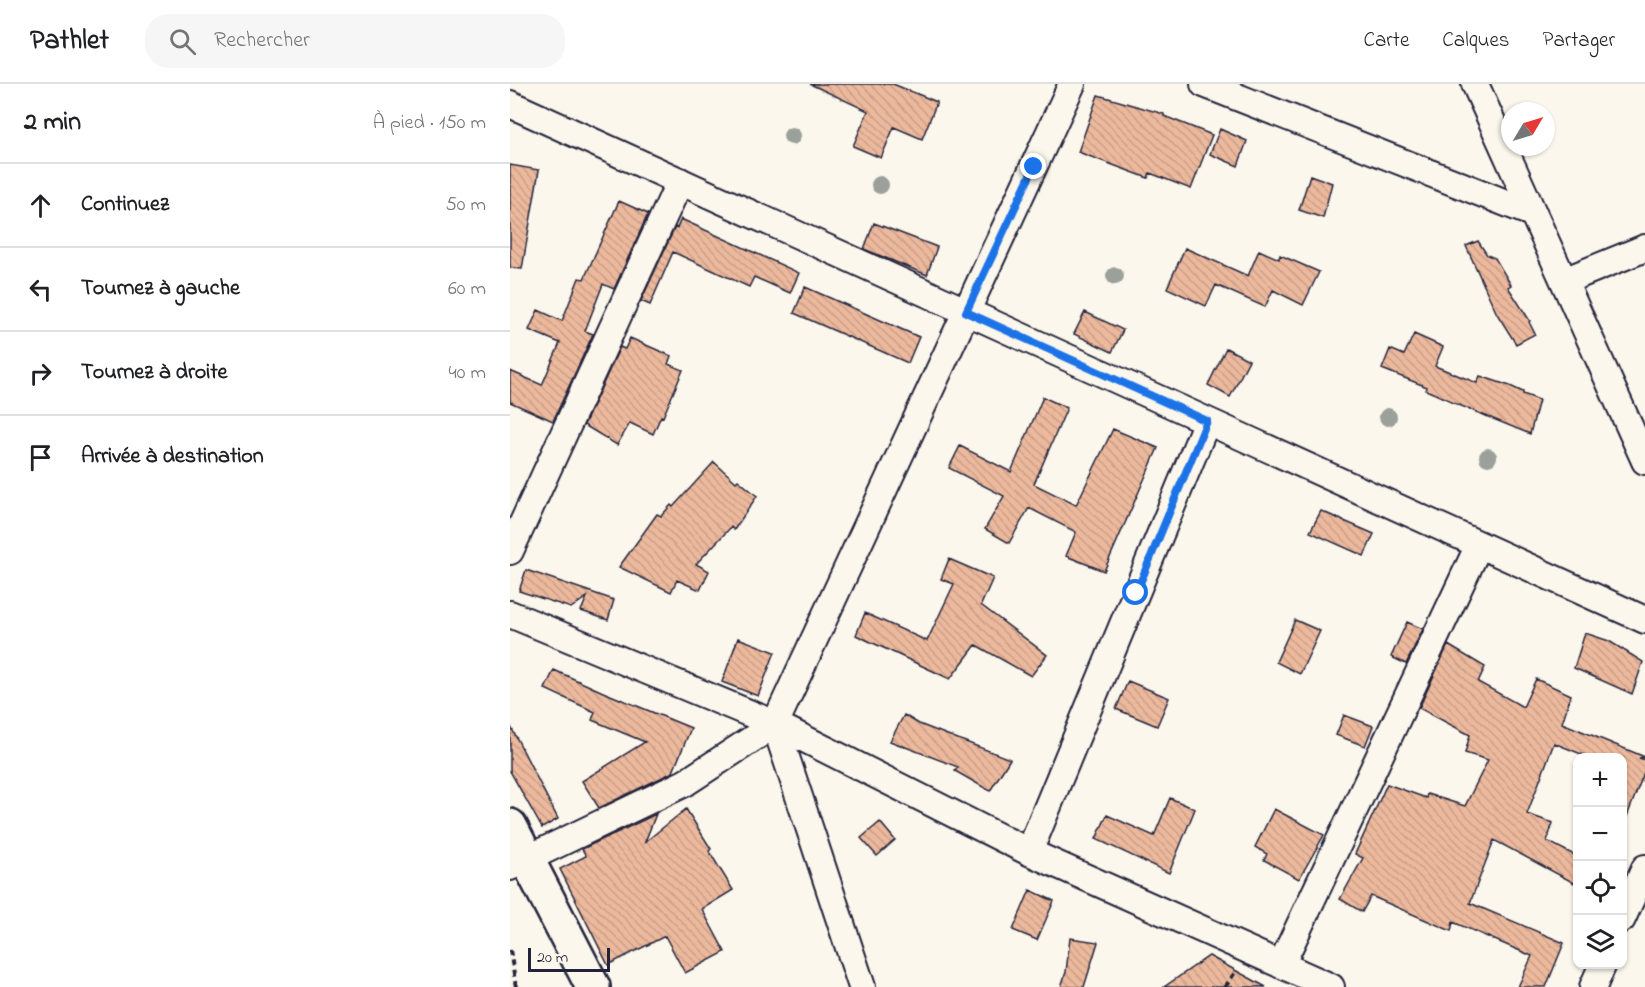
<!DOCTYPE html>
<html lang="fr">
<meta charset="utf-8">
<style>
:root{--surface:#fff;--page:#f6f6f6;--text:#202124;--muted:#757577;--line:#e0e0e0}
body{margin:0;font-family:"Indie Flower",sans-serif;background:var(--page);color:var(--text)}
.controls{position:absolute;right:18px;bottom:18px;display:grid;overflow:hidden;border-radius:12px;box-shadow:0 2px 4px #0004}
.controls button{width:54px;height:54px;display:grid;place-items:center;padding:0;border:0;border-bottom:2px solid var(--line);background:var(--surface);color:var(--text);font:30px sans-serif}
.compass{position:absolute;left:991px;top:18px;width:54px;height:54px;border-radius:50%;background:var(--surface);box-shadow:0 2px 4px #0004;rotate:52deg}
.scale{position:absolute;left:18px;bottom:15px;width:82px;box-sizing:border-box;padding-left:6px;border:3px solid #22223b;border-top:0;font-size:16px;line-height:21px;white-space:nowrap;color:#22223b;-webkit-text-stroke:4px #fbf7ec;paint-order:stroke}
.stop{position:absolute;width:18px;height:18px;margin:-14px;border:4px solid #1a73e8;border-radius:50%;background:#fff}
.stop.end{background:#1a73e8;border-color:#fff;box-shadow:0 2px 6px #0008}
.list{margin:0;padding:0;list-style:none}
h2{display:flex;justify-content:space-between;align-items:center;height:78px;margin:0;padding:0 24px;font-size:26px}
h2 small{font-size:20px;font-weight:400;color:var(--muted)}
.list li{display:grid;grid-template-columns:39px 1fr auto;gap:18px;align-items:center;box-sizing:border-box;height:84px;padding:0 24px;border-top:2px solid var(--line)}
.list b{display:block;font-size:22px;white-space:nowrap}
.list em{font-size:20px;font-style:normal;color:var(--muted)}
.icon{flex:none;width:33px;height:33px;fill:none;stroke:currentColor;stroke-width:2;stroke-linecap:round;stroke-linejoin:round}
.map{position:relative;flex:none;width:1135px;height:903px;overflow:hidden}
header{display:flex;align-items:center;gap:36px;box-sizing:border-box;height:84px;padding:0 30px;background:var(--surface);border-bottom:2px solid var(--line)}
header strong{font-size:28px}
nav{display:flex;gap:33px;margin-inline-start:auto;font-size:21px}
.search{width:420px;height:54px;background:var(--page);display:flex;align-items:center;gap:15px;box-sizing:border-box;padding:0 21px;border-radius:24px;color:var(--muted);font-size:22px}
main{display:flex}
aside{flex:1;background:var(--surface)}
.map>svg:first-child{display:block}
.building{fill:url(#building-back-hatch);stroke:#22223b;stroke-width:1.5}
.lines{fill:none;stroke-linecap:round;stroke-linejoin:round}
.street-casing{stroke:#22223b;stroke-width:30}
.secondary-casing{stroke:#22223b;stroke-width:38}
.path{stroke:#22223b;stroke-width:4;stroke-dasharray:6 4.5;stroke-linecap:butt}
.street{stroke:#fbf7ec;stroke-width:26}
.secondary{stroke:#fbf7ec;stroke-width:33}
.tree{fill:#9ba09a}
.route{stroke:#1a73e8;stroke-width:8}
</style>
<header>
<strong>Pathlet</strong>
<div class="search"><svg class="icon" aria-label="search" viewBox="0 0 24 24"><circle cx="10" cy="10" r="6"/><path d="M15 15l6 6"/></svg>Rechercher</div>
<nav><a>Carte</a><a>Calques</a><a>Partager</a></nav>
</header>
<main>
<aside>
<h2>2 min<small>À pied · 150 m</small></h2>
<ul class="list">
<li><svg class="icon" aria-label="ahead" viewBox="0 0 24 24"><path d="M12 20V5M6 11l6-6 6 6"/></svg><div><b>Continuez</b></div><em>50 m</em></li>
<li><svg class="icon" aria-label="left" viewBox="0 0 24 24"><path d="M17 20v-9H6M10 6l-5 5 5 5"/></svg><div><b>Tournez à gauche</b></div><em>60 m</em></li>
<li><svg class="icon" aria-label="right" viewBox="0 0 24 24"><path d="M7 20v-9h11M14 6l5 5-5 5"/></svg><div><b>Tournez à droite</b></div><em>40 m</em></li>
<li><svg class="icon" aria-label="arrive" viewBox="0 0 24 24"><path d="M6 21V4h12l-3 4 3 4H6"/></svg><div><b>Arrivée à destination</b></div></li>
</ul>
</aside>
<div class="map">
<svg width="1135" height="903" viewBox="0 0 1135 903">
<defs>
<pattern id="building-back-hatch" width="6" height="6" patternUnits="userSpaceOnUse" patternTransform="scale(1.5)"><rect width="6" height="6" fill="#ecb99d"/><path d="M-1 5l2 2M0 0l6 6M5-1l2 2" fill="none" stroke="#ca9f88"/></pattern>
</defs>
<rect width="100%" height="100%" fill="#fbf7ec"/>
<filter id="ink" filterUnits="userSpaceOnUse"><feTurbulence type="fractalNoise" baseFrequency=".0167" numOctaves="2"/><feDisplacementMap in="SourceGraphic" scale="12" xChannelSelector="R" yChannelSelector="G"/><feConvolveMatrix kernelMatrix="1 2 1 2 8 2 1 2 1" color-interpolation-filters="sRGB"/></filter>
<g filter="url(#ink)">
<!-- building -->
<path class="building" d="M300,0H383L427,18L412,55L384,43L371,74L343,62L358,27Z
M588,11L654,30V32L702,51L681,105L640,89L638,94L568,68Z
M710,45L737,57L728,82L700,70Z
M0,81L29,86L12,185L0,184Z
M800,91L822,99L813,134L789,126Z
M109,117L138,130L104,205L93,200L75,247L83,250L43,337L0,318V287L32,301L50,259L19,246L28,226L52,237L69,194L74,195Z
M171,135L289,189L280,209L244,193L239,203L163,168L140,221L131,217L165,143L167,144Z
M364,139L427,163L417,191L354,165Z
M968,157L977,171L985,174L1001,201L998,203L1020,237L1019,238L1025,250L1006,260L987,230L956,162Z
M675,164L738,192L749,166L769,175L770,171L809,188L793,221L763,206L755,223L706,201L696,222L657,204Z
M295,203L409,253L398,279L284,229Z
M575,228L613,246L602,268L564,250Z
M904,250L933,263L925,282L967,299L970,292L1000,302L1013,308V310L1029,316L1020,350L939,317V316L916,306L917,303L872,285L880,265L894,271Z
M120,254L161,272L158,280L173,286L153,333L151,332L143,350L120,339L107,361L74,341L110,263L115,265Z
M716,264L739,276L720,313L698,301Z
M533,313L557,324L524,400L566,421L603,345L648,364L594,487L556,472L566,448L519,424L499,459L475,445L494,412L439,384L450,362L501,388Z
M204,378L226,398L228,396L247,412L224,446L221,443L186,480L199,487L190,506L167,496L161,508L109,483L147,430L151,432L161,421L163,423Z
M811,427L864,450L854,472L800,448Z
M439,475L483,494L471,521L537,571L521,592L466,561L440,595L346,551L355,529L417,557L444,500L431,495Z
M16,486L104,516L98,536L71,527L77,513L61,524L9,507Z
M785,536L810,547L790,590L766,578Z
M897,538L913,545L896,580L881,573Z
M1075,549L1099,557L1133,578L1122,610L1064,584Z
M228,554L265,568L248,612L212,598Z
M938,561L975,583L968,598L1013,623L1026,595L1061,611L1052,639L1135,673L1129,674L1135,676V686L1114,740L1113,739V674H1081L1044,659L1017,730L1043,739L1037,757L1068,773V801L984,756L960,819L1054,859L1036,903H1008L1022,872L943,838L941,847L861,812L852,828L830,815L853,774L845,770L877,700L916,714L917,710L955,722L978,676L955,669L960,651L909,624Z
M44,586L93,608L181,644L163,688L89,724L72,697L135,658L82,636L85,628L35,605Z
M618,597L659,614L647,642L606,625Z
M394,631L409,640L500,675L480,707L445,687L448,683L380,657Z
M834,631L863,642L855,662L826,651Z
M0,641L48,735L32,744L0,687Z
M660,714L685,725L659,789L586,755L597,731L644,752Z
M176,725L201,765L199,767L223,806L192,825L215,868L175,889L155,852L98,881L50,785L76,772L72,765L146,730L135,758Z
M764,725L814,751L789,795L754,776L757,770L745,763Z
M370,738L385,756L367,772L351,754Z
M520,806L544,817L527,856L503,846Z
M560,854L588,858L574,903H551L556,888Z
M699,872L756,903H654Z"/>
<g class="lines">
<!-- street casing -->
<g class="street-casing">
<path id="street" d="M694,0L1024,130
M965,0L1135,377
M0,20L1135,536
M1054,197L1135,164
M0,467L170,97
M0,530L265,640L519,768L821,903
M265,640L352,903
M519,768L697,337
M0,783L175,699L265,640L562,0
M1112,835L1135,784
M771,881L969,461
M1083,903L1093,880"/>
</g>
<!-- secondary casing -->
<g class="secondary-casing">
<path id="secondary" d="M0,742L83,903"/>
</g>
<!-- path -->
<path class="path" d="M0,866L6,903
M715,903L726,887"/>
<!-- street -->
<use href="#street" class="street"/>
<!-- secondary -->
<use href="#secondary" class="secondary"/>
</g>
<!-- trees -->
<g class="tree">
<circle cx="282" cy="52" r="9"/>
<circle cx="370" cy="101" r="9"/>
<circle cx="605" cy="192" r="9"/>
<circle cx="878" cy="333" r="9"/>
<circle cx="978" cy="373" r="9"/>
</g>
</g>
<g class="lines" filter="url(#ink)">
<!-- route -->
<path class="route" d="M524,83L456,228L697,337L626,509"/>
</g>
</svg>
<div class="controls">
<button>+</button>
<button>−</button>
<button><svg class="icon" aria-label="locate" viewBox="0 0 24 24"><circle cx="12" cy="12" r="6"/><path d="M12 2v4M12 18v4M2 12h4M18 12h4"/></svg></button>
<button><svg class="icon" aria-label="layers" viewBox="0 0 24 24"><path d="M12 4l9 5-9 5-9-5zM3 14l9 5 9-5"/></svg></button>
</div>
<svg class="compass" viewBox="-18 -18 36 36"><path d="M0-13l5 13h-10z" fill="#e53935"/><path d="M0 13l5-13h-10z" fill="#757577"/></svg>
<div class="scale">20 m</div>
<div class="stop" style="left:626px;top:509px"></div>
<div class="stop end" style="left:524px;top:83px"></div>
</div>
</main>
